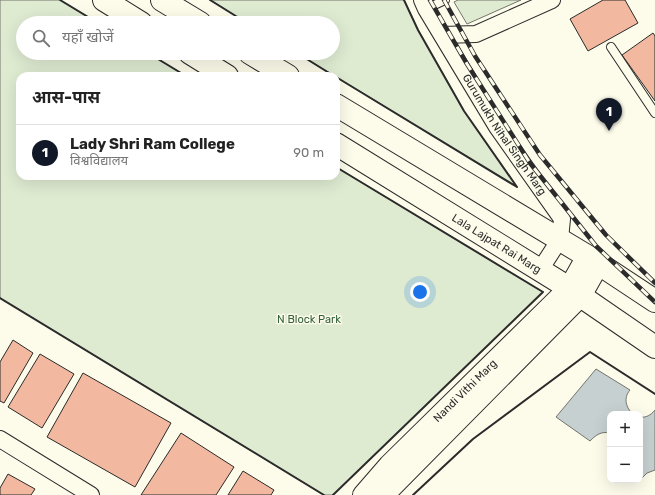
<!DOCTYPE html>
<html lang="hi">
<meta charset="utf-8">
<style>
:root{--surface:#fff;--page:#f2f2f2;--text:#222;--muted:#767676;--line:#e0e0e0;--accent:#111827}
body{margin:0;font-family:Rubik,"Noto Sans Devanagari",sans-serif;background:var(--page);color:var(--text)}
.controls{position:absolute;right:12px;bottom:12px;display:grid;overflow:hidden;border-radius:8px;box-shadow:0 4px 16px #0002}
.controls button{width:36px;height:36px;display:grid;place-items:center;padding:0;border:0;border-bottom:1px solid var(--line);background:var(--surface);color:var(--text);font:20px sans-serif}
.you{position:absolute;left:420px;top:292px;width:14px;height:14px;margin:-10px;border:3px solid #fff;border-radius:50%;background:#1a73e8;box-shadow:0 0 0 6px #1a73e833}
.badge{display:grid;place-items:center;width:26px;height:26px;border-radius:50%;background:var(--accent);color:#fff;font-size:13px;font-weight:700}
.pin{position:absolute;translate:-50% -33px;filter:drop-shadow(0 1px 2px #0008)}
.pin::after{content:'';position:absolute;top:21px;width:14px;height:12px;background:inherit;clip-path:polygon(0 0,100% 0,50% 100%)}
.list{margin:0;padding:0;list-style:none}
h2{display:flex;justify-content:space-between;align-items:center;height:52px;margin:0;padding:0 16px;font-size:17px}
h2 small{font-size:13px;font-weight:400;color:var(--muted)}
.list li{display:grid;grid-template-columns:26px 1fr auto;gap:12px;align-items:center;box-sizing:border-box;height:56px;padding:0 16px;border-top:1px solid var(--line)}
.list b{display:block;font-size:15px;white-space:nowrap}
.list p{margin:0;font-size:13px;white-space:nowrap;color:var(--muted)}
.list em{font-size:13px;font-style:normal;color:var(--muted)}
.icon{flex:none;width:22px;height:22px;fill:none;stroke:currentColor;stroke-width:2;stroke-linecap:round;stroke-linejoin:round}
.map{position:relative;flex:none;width:655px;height:495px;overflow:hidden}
.search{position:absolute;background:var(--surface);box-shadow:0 4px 16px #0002;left:16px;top:16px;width:324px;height:44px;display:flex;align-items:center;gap:10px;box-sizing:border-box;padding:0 14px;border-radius:22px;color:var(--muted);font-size:15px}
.panel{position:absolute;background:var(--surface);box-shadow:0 4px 16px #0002;left:16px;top:72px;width:324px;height:108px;border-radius:12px}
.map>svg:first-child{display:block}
.green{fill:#deebd1;stroke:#74746e}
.water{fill:#c7d0d0;stroke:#74746e}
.building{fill:#f2b8a0;stroke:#2b2b2b}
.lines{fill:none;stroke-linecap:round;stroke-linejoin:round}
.service-casing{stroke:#2b2b2b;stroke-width:10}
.minor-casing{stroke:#2b2b2b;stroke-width:18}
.tertiary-casing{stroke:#2b2b2b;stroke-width:22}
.secondary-casing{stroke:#2b2b2b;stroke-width:24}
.service{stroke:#fdfbea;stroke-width:8}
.minor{stroke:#fdfbea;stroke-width:16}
.tertiary{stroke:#fdfbea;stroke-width:20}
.secondary{stroke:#fdfbea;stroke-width:22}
.rail-casing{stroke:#2b2b2b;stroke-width:4.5}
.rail{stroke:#fdfbea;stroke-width:3;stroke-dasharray:9;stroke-linecap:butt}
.wall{stroke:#2b2b2b;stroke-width:2}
.labels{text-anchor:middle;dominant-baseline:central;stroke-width:3;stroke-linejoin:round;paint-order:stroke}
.street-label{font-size:11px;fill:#2b2b2b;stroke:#fdfbea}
.park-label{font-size:11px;fill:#34623c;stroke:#fdfbea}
</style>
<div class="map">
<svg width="655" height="495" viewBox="0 0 655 495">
<rect width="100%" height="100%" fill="#fdfbea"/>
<!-- green -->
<path class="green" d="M0,0H60L98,23H23V53H148L186,76H20V176H336V167L543,292L333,495H324L0,298Z
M210,0H404L418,30L464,111L517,187L297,53H333V23H247Z
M458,0H521L467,24L454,2Z"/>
<!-- water -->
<path class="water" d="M596,369L630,390C623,398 626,408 633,414H610V433C601,431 596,435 590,441L556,417Z
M655,410V470L647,473L642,478L640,477V417C646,418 651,415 655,410Z"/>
<!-- building -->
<path class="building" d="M603,0H625L638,23L588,51L570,19Z
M653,33L655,36V101L622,55Z
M13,340L33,353L4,403L0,401V362Z
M40,354L74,374L42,428L8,407Z
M83,373L171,423L135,487L47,437Z
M181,433L234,467L216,495H141Z
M243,471L274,490L271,495H228Z
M8,474L35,489L31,495H0V488Z"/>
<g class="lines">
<!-- service casing -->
<g class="service-casing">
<path id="service" d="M426,9L445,0
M611,47L655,113"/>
</g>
<!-- minor casing -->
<g class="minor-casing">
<g id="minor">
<path id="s1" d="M422,0L426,9L497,127L562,219L560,239L540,270"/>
<path d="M442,35L476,34L552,0"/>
<path d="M0,439L91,495"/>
</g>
</g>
<!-- tertiary casing -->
<g class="tertiary-casing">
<g id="tertiary">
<path id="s2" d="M363,495L389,465L569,288L587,256"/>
<path d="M384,495L581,296L599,264"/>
</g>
</g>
<!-- secondary casing -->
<g class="secondary-casing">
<g id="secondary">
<path d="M104,0L141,23"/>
<path d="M162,0L200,23"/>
<path d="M190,53L227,76"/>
<path d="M250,53L288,76"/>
<path d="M336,105L587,256L655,301"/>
<path id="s3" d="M336,144L569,288L655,347"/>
</g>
</g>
<!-- service -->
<use href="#service" class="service"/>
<!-- minor -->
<use href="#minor" class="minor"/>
<!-- tertiary -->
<use href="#tertiary" class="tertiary"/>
<!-- secondary -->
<use href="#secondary" class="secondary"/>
<!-- rail casing -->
<g class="rail-casing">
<path id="rail" d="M430,0L467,64L530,163L596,246L655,302
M444,0L475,56L540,155L606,235L655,283"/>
</g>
<!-- rail -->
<use href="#rail" class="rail"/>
<!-- wall -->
<path class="wall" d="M60,0L98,23
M210,0L247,23
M148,53L186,76
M297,53L334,76
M336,77L517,187L464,111L418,30L404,0
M0,298L324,495
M333,495L543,292L336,167
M413,495L473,439L590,352L655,394"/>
</g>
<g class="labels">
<!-- street labels -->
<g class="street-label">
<text stroke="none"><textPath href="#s1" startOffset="158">Gurumukh Nihal Singh Marg</textPath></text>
<text stroke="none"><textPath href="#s3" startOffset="189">Lala Lajpat Rai Marg</textPath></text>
<text stroke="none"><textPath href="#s2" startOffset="146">Nandi Vithi Marg</textPath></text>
</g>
<!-- park labels -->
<g class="park-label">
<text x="309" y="319">N Block Park</text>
</g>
</g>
</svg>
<div class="controls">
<button>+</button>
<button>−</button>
</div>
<div class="you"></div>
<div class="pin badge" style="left:609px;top:131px">1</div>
<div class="search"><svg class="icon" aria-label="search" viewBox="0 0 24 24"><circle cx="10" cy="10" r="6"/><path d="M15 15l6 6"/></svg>यहाँ खोजें</div>
<section class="panel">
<h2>आस-पास<small></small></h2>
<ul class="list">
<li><span class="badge">1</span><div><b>Lady Shri Ram College</b><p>विश्वविद्यालय</p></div><em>90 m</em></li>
</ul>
</section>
</div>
